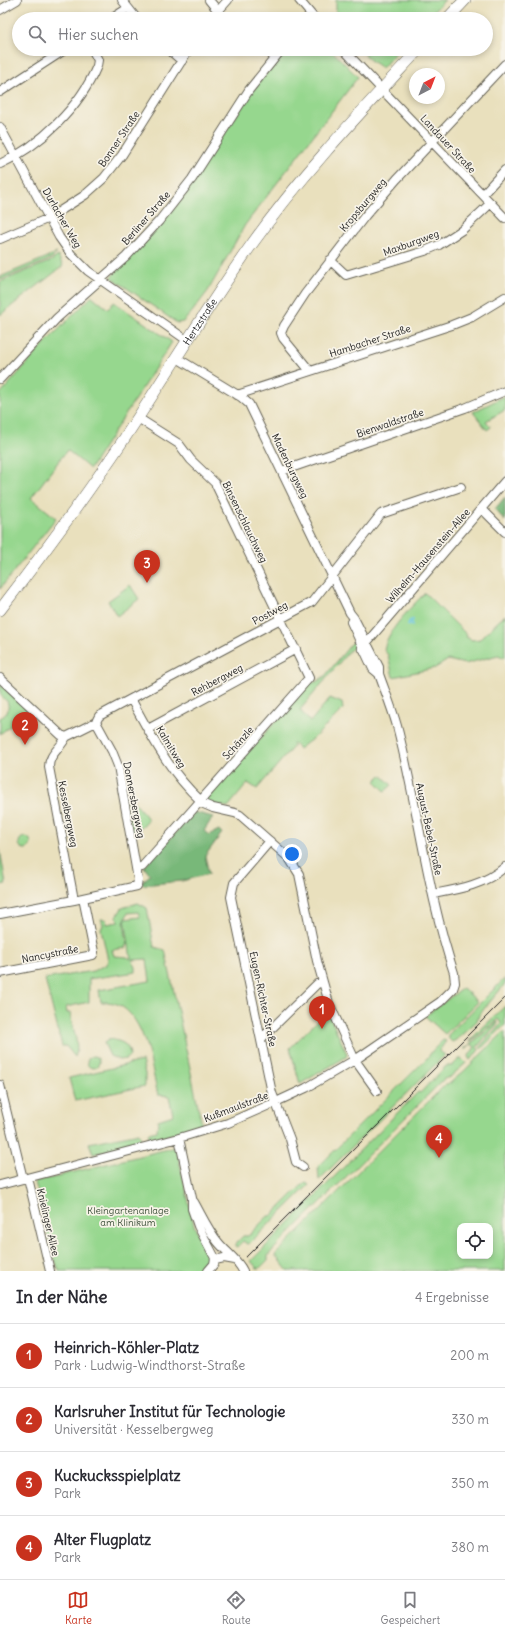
<!DOCTYPE html>
<html lang="de">
<meta charset="utf-8">
<style>
:root{--surface:#fff;--page:#f7f7f7;--text:#2b2b33;--muted:#7c7c81;--line:#e1e1e2;--accent:#c8321e}
body{margin:0;font-family:Delius,sans-serif;background:var(--page);color:var(--text)}
.controls{position:absolute;right:12px;bottom:12px;display:grid;overflow:hidden;border-radius:8px;box-shadow:0 2px 6px #0003}
.controls button{width:36px;height:36px;display:grid;place-items:center;padding:0;border:0;border-bottom:1px solid var(--line);background:var(--surface);color:var(--text);font:20px sans-serif}
.compass{position:absolute;left:409px;top:68px;width:36px;height:36px;border-radius:50%;background:var(--surface);box-shadow:0 2px 6px #0003;rotate:42deg}
.you{position:absolute;left:292px;top:854px;width:14px;height:14px;margin:-10px;border:3px solid #fff;border-radius:50%;background:#1a73e8;box-shadow:0 0 0 6px #1a73e833}
.badge{display:grid;place-items:center;width:26px;height:26px;border-radius:50%;background:var(--accent);color:#fff;font-size:13px;font-weight:700}
.pin{position:absolute;translate:-50% -33px;filter:drop-shadow(0 1px 2px #0008)}
.pin::after{content:'';position:absolute;top:21px;width:14px;height:12px;background:inherit;clip-path:polygon(0 0,100% 0,50% 100%)}
.list{margin:0;padding:0;list-style:none}
h2{display:flex;justify-content:space-between;align-items:center;height:52px;margin:0;padding:0 16px;font-size:17px}
h2 small{font-size:13px;font-weight:400;color:var(--muted)}
.list li{display:grid;grid-template-columns:26px 1fr auto;gap:12px;align-items:center;box-sizing:border-box;height:64px;padding:0 16px;border-top:1px solid var(--line)}
.list b{display:block;font-size:15px;white-space:nowrap}
.list p{margin:0;font-size:13px;white-space:nowrap;color:var(--muted)}
.list em{font-size:13px;font-style:normal;color:var(--muted)}
.icon{flex:none;width:22px;height:22px;fill:none;stroke:currentColor;stroke-width:2;stroke-linecap:round;stroke-linejoin:round}
.map{position:relative;flex:none;width:505px;height:1271px;overflow:hidden}
.search{position:absolute;background:var(--surface);box-shadow:0 2px 6px #0003;left:12px;right:12px;top:12px;height:44px;display:flex;align-items:center;gap:10px;box-sizing:border-box;padding:0 14px;border-radius:22px;color:var(--muted);font-size:15px}
.sheet{height:308px;background:var(--surface)}
nav{display:flex;justify-content:space-around;align-items:center;box-sizing:border-box;height:56px;border-top:1px solid var(--line);background:var(--surface);font-size:11px;color:var(--muted)}
nav a{display:grid;justify-items:center;gap:2px}
nav .on{color:var(--accent)}
.map>svg:first-child{display:block}
.green{fill:#96d78e;stroke:#597a55;fill-rule:evenodd}
.forest{fill:#78b879;stroke:#4a6a4a}
.lines{fill:none;stroke-linecap:round;stroke-linejoin:round}
.stream{stroke:#69c5e7;stroke-width:2}
.minor-casing{stroke:#646154;stroke-width:10}
.major-casing{stroke:#646154;stroke-width:12}
.minor{stroke:#fff;stroke-width:8}
.major{stroke:#fff;stroke-width:11}
.tram{stroke:#1c1c1c;stroke-width:1}
.labels{text-anchor:middle;dominant-baseline:central;stroke-width:3.5;stroke-linejoin:round;paint-order:stroke}
.street-label{font-size:10px;fill:#1c1c1c;stroke:#f7f3e8}
.park-label{font-size:10px;fill:#41543e;stroke:#f7f3e8}
</style>
<div class="map">
<svg width="505" height="1271" viewBox="0 0 505 1271">
<rect width="100%" height="100%" fill="#f7f3e8"/>
<filter id="ink" filterUnits="userSpaceOnUse"><feTurbulence type="fractalNoise" baseFrequency=".025" numOctaves="2"/><feDisplacementMap in="SourceGraphic" scale="8" xChannelSelector="R" yChannelSelector="G"/><feConvolveMatrix kernelMatrix="1 2 1 2 8 2 1 2 1" color-interpolation-filters="sRGB"/></filter>
<filter id="wash" filterUnits="userSpaceOnUse"><feTurbulence type="fractalNoise" baseFrequency=".012" numOctaves="4" result="noise"/><feDisplacementMap in="SourceGraphic" scale="16" xChannelSelector="R" yChannelSelector="G"/><feGaussianBlur stdDeviation="0.9" result="paint"/><feColorMatrix in="noise" values="0 0 0 0 0 0 0 0 0 0 0 0 0 0 0 0 0 1.4 0 .05"/><feComposite in="paint" operator="in"/></filter>
<g filter="url(#wash)">
<rect width="100%" height="100%" fill="#e9e0bd"/>
<!-- green -->
<path class="green" d="M336,0H445L426,19H336Z
M289,49H330L358,77L245,225L208,291L192,312L183,322L177,323L111,277L154,232L183,197L254,88L268,71Z
M360,49H399L382,68L370,60Z
M57,253L52,258L46,261L0,280V277Z
M58,256L63,266L0,315V282L51,261Z
M92,296L108,309L114,302L172,342L90,469L67,450L31,498L56,518L0,589V394L45,343Z
M505,396V410L486,421L491,427L487,430L473,412Z
M130,585L139,599L117,616L108,601Z
M425,593L467,635L466,637L472,640L480,639L505,615V658L498,655L465,664L448,660L435,668L393,677L388,655L384,650C386,632 412,606 425,593Z
M353,642L356,646L355,649L353,648L350,650L300,710L310,722L330,698L342,703L343,709L316,736L299,749L293,743V747L257,789L248,783L228,807L216,805L206,801V799L311,682H316L325,676L351,644Z
M0,684L29,711L0,734V718C8,714 10,709 7,701C0,696 0,696 0,684Z
M381,775L392,785L385,791L375,781Z
M125,794H127L146,816L148,820L133,836Z
M19 843a6 6 0 1 1 12 0a6 6 0 1 1-12 0Z
M0,850L6,884L0,885Z
M138,903L147,908L154,947L165,950L202,1125L150,1141L148,1133L157,1131L158,1120L173,1115L169,1096L158,1095C151,1067 146,1017 117,1004C112,1002 106,1002 101,1002L99,990L150,981L147,959L132,960L136,967V972L89,979V1002L66,1007L67,1013H70C71,1027 81,1044 75,1057L66,1046H62L45,979L93,971L107,964L108,960L101,929L103,925L101,919H106L107,924L118,922L117,916L122,908ZM138,912L140,917L125,919L131,959L127,957L114,956L112,950L125,948L127,943L124,922L128,913Z
M505,978V984L479,1015L477,1021L456,1040L452,1042L449,1039L448,1035Z
M463,988L478,1002L445,1034L425,1016Z
M505,1006V1025L481,1049L480,1047L501,1023L498,1019L470,1042L469,1041Z
M327,1011L347,1054L346,1057L300,1084L290,1048Z
M497,1022L498,1023L477,1047L479,1050L470,1060L468,1057L475,1047L471,1044L464,1049Z
M505,1031V1271H288L275,1255L444,1086L449,1084L463,1072ZM460,1226H490V1256H460Z
M110,1039C120,1041 129,1043 130,1055L126,1059L119,1060L110,1056L104,1043Z
M443,1040L446,1041L439,1051L445,1055L319,1180L318,1167L429,1056L432,1051Z
M87 1062a6 6 0 1 1 12 0a6 6 0 1 1-12 0Z
M459,1059H462L466,1063L450,1077L444,1079L272,1251L268,1256V1260L260,1268H257L251,1261L418,1092L420,1093L446,1066H452Z
M142,1061L145,1074V1086L75,1101L69,1078Z
M139,1133L142,1142L93,1154L89,1143Z
M176,1147L194,1225L201,1242L209,1256C205,1260 206,1265 201,1271H59L51,1249L35,1182L36,1181L62,1176V1175Z
M305,1182L309,1185L250,1243L247,1244L243,1241L237,1247L235,1246V1244L243,1236H248L268,1216H271Z"/>
<!-- forest -->
<path class="forest" d="M505,497V521L495,509Z
M194,812L213,817L204,831L209,835L219,830L222,833L205,856L209,874L182,881L143,885L142,882L150,875L144,867Z"/>
<g class="lines">
<!-- stream -->
<path class="stream" d="M408,625L410,621L413,620
M409,625H412V623"/>
</g>
</g>
<g filter="url(#ink)">
<g class="lines">
<!-- minor casing -->
<g class="minor-casing">
<path id="minor" d="M122,0L137,19
M209,0L218,11
M299,0L315,19
M0,10L17,0
M111,19L128,8
M211,19L228,0
M168,49L182,61
M343,49L505,218
M0,92L66,49
M0,127L59,237L71,254L88,271L188,341
M0,164C40,146 80,107 97,66L98,60L92,49
M483,194L505,170
M0,239L49,218L85,195L104,178L122,155L189,49
M330,260L346,275L425,251L439,245L462,230L491,203
M310,371L283,338L281,333L284,326L305,294L365,216L397,179L505,64
M0,379L57,318L126,257L159,221L192,179L249,90L282,49
M237,395L452,325L472,317L505,297
M282,471L465,408L505,391
M482,509L505,532
M351,622L373,669L379,674
M362,648L505,481
M0,678L61,735L66,737
M131,699C152,737 168,770 200,800
M148,729L296,649
M66,737L96,722L99,716L312,602L381,514L461,487
M66,737C61,748 49,754 49,767L74,900
M199,802L213,808L235,813L240,815L289,858L299,874L317,961L329,1003L355,1060L377,1091
M270,841L234,883L231,897L272,1093L290,1139L296,1162L303,1167
M136,868L142,867L309,678L215,483L191,460L179,444L138,418
M433,894C460,889 484,885 505,867
M0,914L74,900L137,886L138,880L136,868L118,766L112,751L96,722
M0,973L93,955L94,952L83,898
M261,1039L317,984L322,982
M0,1085L23,1179
M179,1138L192,1198V1209L198,1226L215,1258L214,1264L208,1271
M28,1178L50,1271
M0,1185L179,1138L228,1123L276,1102L306,1088L358,1058L440,1002L453,989L455,983L454,973C427,892 418,807 397,726C392,708 385,691 379,674V667L354,618L350,613L249,404L241,397L177,358
M194,1202C202,1216 208,1230 218,1242C226,1252 238,1260 243,1271
M215,1260L224,1258L235,1260"/>
</g>
<!-- major casing -->
<g class="major-casing">
<g id="major">
<path d="M447,19L465,0"/>
<path id="s1" d="M0,610C43,554 85,497 124,439C167,374 207,307 252,244C302,174 361,112 419,49"/>
</g>
</g>
<!-- minor -->
<use href="#minor" class="minor"/>
<!-- major -->
<use href="#major" class="major"/>
<!-- tram -->
<path class="tram" d="M246,1257L505,998"/>
</g>
</g>
<g class="labels">
<!-- street labels -->
<g class="street-label">
<text transform="translate(119 139) rotate(-56)">Bonner Straße</text>
<text transform="translate(448 144) rotate(47)">Landauer Straße</text>
<text transform="translate(363 205) rotate(-50)">Kropsburgweg</text>
<text transform="translate(62 218) rotate(60)">Durlacher Weg</text>
<text transform="translate(146 218) rotate(-49)">Berliner Straße</text>
<text transform="translate(411 243) rotate(-20)">Maxburgweg</text>
<text stroke="none"><textPath href="#s1" startOffset="351">Hertzstraße</textPath></text>
<text transform="translate(370 341) rotate(-18)">Hambacher Straße</text>
<text transform="translate(390 423) rotate(-19)">Bienwaldstraße</text>
<text transform="translate(290 466) rotate(64)">Madenburgweg</text>
<text transform="translate(245 522) rotate(64)">Binsenschlauchweg</text>
<text transform="translate(428 556) rotate(-49)">Wilhelm-Hausenstein-Allee</text>
<text transform="translate(270 613) rotate(-28)">Postweg</text>
<text transform="translate(217 680) rotate(-28)">Rehbergweg</text>
<text transform="translate(238 743) rotate(-48)">Schänzle</text>
<text transform="translate(171 747) rotate(59)">Kalmitweg</text>
<text transform="translate(134 800) rotate(79)">Donnersbergweg</text>
<text transform="translate(68 814) rotate(79)">Kesselbergweg</text>
<text transform="translate(429 829) rotate(78)">August-Bebel-Straße</text>
<text transform="translate(50 954) rotate(-11)">Nancystraße</text>
<text transform="translate(263 999) rotate(78)">Eugen-Richter-Straße</text>
<text transform="translate(236 1107) rotate(-21)">Kußmaulstraße</text>
<text transform="translate(48 1222) rotate(77)">Knielinger Allee</text>
</g>
<!-- park labels -->
<g class="park-label">
<text x="128" y="1210">Kleingartenanlage<tspan x="128" dy="12">am Klinikum</tspan></text>
</g>
</g>
</svg>
<div class="controls">
<button><svg class="icon" aria-label="locate" viewBox="0 0 24 24"><circle cx="12" cy="12" r="6"/><path d="M12 2v4M12 18v4M2 12h4M18 12h4"/></svg></button>
</div>
<svg class="compass" viewBox="-18 -18 36 36"><path d="M0-13l5 13h-10z" fill="#e53935"/><path d="M0 13l5-13h-10z" fill="#7c7c81"/></svg>
<div class="you"></div>
<div class="pin badge" style="left:322px;top:1029px">1</div>
<div class="pin badge" style="left:25px;top:745px">2</div>
<div class="pin badge" style="left:147px;top:583px">3</div>
<div class="pin badge" style="left:439px;top:1158px">4</div>
<div class="search"><svg class="icon" aria-label="search" viewBox="0 0 24 24"><circle cx="10" cy="10" r="6"/><path d="M15 15l6 6"/></svg>Hier suchen</div>
</div>
<section class="sheet">
<h2>In der Nähe<small>4 Ergebnisse</small></h2>
<ul class="list">
<li><span class="badge">1</span><div><b>Heinrich-Köhler-Platz</b><p>Park · Ludwig-Windthorst-Straße</p></div><em>200 m</em></li>
<li><span class="badge">2</span><div><b>Karlsruher Institut für Technologie</b><p>Universität · Kesselbergweg</p></div><em>330 m</em></li>
<li><span class="badge">3</span><div><b>Kuckucksspielplatz</b><p>Park</p></div><em>350 m</em></li>
<li><span class="badge">4</span><div><b>Alter Flugplatz</b><p>Park</p></div><em>380 m</em></li>
</ul>
</section>
<nav>
<a class="on"><svg class="icon" aria-label="map" viewBox="0 0 24 24"><path d="M3 6l6-2 6 2 6-2v14l-6 2-6-2-6 2zM9 4v14M15 6v14"/></svg>Karte</a>
<a><svg class="icon" aria-label="directions" viewBox="0 0 24 24"><path d="M12 3l9 9-9 9-9-9zM9 14v-3h6M13 9l2 2-2 2"/></svg>Route</a>
<a><svg class="icon" aria-label="saved" viewBox="0 0 24 24"><path d="M7 4h10v16l-5-4-5 4z"/></svg>Gespeichert</a>
</nav>
